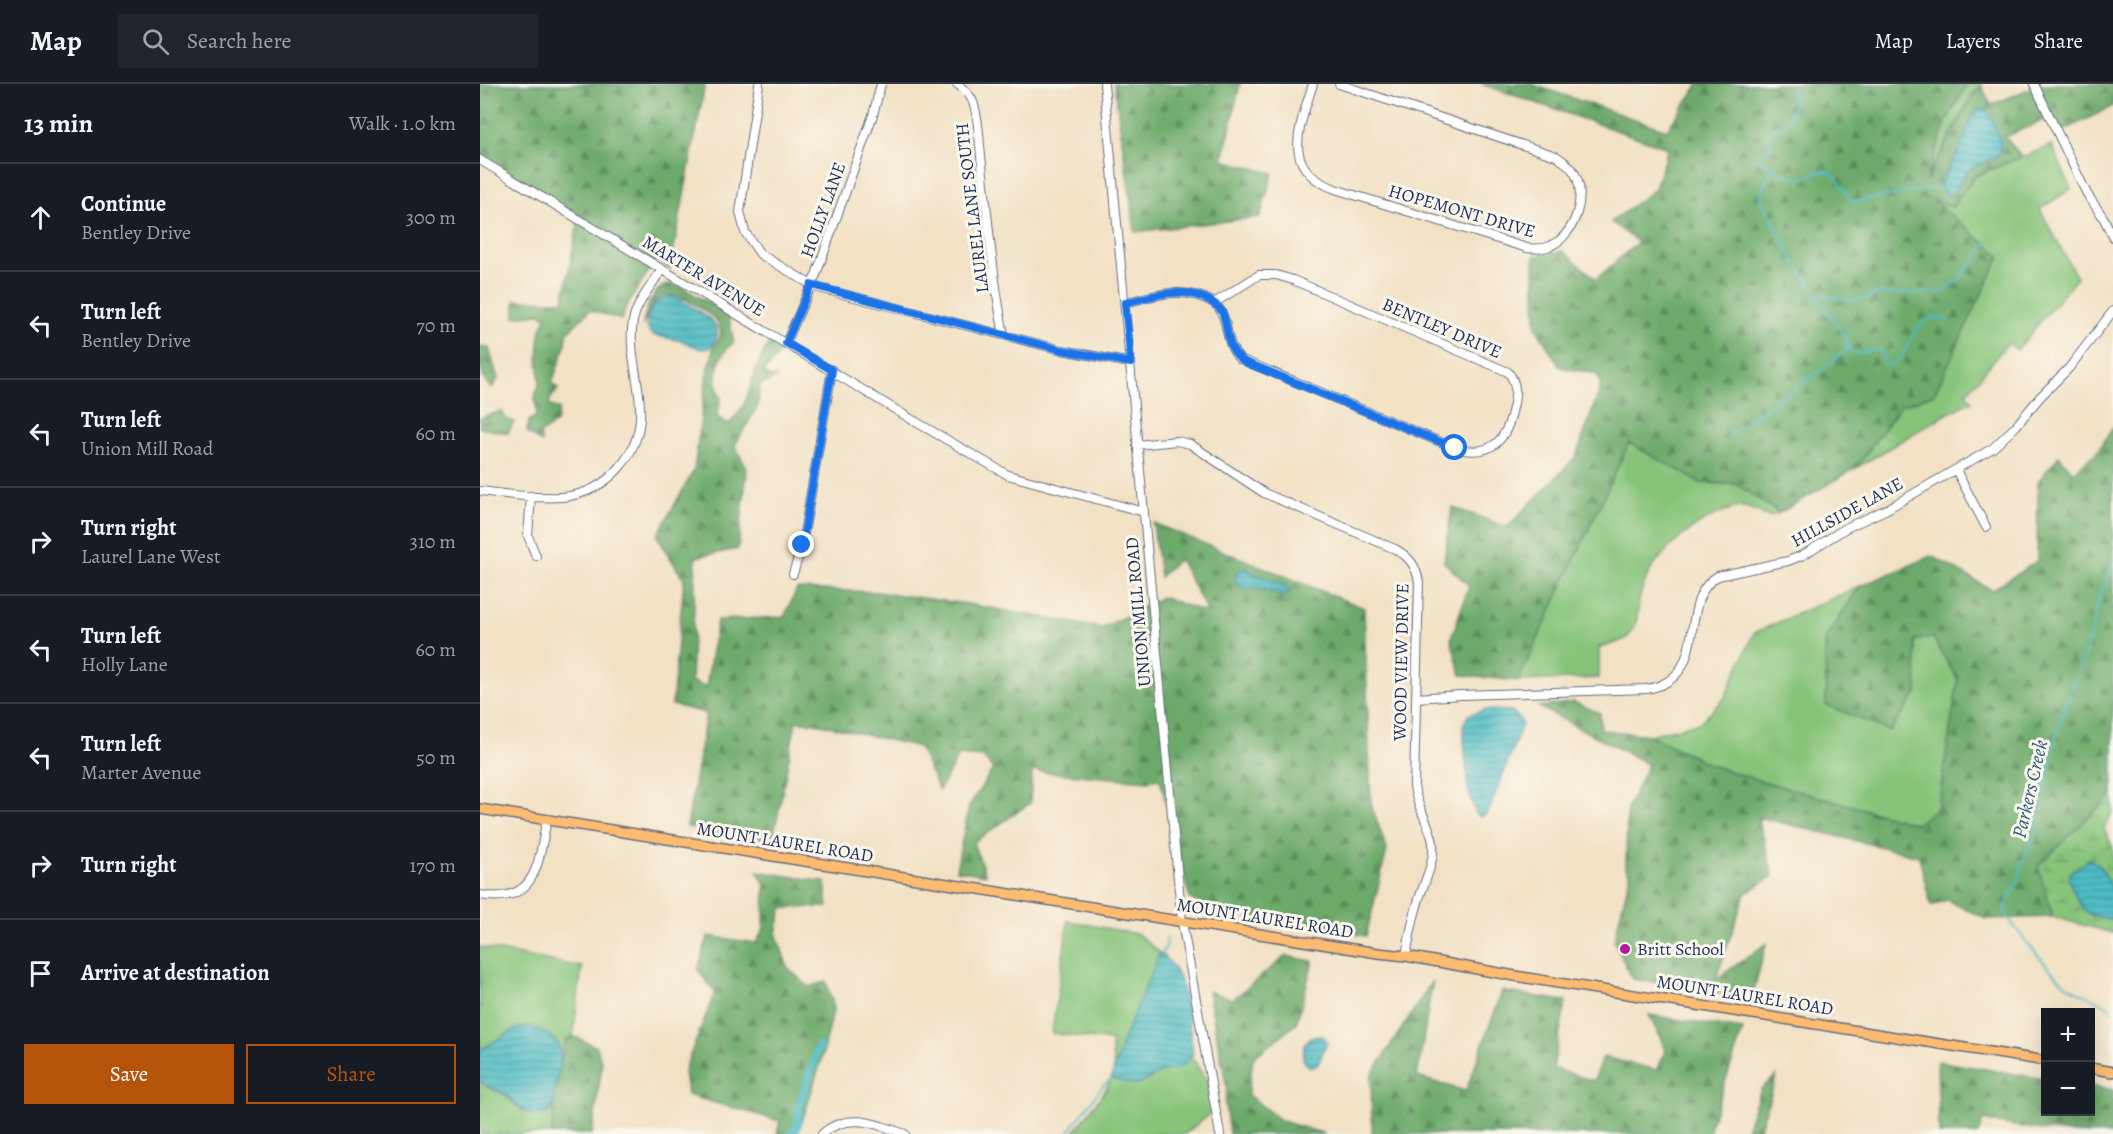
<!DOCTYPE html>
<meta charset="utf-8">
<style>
:root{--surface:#171b24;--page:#20242c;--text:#f1f3f6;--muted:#9ea1a6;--line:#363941;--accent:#b45309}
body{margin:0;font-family:Alegreya,serif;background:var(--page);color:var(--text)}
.controls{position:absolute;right:18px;bottom:18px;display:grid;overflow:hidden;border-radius:0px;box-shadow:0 6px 24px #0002}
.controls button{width:54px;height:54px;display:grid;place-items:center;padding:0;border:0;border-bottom:2px solid var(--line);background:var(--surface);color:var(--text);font:30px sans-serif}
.stop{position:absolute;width:18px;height:18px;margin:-14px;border:4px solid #1a73e8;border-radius:50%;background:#fff}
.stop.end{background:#1a73e8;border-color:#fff;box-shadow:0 2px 6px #0008}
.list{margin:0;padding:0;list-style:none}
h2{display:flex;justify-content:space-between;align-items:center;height:78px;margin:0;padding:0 24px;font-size:26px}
h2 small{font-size:20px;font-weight:400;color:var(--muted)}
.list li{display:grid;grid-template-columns:39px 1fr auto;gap:18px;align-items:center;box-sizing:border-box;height:108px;padding:0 24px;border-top:2px solid var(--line)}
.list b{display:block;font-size:22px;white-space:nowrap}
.list p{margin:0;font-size:20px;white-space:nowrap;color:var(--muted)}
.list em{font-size:20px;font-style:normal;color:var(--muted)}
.actions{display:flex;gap:12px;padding:18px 24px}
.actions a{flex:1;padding:14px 0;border:2px solid var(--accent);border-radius:0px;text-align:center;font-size:21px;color:var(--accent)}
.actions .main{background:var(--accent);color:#fff}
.icon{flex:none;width:33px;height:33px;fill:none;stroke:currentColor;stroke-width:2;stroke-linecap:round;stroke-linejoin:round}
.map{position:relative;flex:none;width:1633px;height:1050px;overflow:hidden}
header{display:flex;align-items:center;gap:36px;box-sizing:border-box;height:84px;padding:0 30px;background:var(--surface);border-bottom:2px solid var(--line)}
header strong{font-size:28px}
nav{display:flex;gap:33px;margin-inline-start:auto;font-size:21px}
.search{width:420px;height:54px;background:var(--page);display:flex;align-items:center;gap:15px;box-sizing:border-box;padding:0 21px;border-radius:0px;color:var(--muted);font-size:22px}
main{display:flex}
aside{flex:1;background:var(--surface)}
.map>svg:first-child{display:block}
.grass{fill:#87c47a;stroke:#517a6c;stroke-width:1.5}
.forest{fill:url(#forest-firs);stroke:#446c64;stroke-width:1.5}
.wetland{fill:url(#wetland-marsh);stroke:#517a6c;stroke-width:1.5}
.water{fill:url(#water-rules);stroke:#347691;stroke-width:1.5}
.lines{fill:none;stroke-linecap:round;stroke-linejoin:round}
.stream{stroke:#4ebcc4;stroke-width:2}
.canal{stroke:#4ebcc4;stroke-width:8}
.minor-casing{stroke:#666d82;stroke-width:10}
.major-casing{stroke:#666d82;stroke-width:12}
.minor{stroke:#fff;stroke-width:8}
.major{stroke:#fdbc70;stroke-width:9}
.route{stroke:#1a73e8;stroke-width:8}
.poi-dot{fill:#b5179e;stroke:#fbf7ec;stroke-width:2}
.labels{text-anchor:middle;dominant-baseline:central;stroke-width:6;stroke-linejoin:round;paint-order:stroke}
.street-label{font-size:18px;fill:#1b2f5e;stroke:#fbf7ec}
.poi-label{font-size:18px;fill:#1b2f5e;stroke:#fbf7ec;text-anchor:start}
.water-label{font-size:20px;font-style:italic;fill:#2a597d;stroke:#fbf7ec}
</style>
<header>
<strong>Map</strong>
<div class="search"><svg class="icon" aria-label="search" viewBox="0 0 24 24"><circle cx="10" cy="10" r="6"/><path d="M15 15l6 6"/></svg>Search here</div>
<nav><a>Map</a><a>Layers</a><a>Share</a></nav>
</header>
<main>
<aside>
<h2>13 min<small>Walk · 1.0 km</small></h2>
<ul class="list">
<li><svg class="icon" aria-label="ahead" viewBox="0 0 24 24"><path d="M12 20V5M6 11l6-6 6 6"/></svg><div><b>Continue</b><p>Bentley Drive</p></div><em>300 m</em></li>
<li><svg class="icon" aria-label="left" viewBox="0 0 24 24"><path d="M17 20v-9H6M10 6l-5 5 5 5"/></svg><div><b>Turn left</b><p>Bentley Drive</p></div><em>70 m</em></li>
<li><svg class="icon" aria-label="left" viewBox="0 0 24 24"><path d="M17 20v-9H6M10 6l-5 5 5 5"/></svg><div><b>Turn left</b><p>Union Mill Road</p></div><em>60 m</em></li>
<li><svg class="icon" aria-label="right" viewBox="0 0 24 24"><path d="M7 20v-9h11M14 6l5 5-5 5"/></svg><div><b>Turn right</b><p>Laurel Lane West</p></div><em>310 m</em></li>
<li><svg class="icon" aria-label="left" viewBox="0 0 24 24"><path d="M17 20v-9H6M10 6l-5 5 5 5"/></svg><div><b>Turn left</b><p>Holly Lane</p></div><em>60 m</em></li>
<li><svg class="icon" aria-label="left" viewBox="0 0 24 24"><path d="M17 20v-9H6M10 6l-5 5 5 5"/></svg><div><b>Turn left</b><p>Marter Avenue</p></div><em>50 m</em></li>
<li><svg class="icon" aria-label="right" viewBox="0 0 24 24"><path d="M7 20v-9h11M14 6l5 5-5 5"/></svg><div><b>Turn right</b></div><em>170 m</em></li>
<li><svg class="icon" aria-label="arrive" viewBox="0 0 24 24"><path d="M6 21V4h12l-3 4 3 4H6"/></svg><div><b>Arrive at destination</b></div></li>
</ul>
<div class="actions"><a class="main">Save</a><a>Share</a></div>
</aside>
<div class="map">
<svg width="1633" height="1050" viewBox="0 0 1633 1050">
<defs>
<pattern id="forest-firs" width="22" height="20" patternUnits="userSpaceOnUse" patternTransform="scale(1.5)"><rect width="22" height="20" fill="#6daa6a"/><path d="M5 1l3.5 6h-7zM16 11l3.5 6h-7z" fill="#598b5a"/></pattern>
<pattern id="wetland-marsh" width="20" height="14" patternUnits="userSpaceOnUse" patternTransform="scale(1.5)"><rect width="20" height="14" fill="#87c47a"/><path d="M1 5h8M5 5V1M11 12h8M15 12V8" fill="none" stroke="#6ea067"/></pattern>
<pattern id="water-rules" width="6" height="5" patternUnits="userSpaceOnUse" patternTransform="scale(1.5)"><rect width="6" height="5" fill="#4ebcc4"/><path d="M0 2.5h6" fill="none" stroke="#4099a2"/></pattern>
</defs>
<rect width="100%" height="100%" fill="#fbf7ec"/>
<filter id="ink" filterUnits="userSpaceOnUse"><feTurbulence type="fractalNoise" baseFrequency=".0167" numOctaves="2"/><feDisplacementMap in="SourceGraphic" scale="12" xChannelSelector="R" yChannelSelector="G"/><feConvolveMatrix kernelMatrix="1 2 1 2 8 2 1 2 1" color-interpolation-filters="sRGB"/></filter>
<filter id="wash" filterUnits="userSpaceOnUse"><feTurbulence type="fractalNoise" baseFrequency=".008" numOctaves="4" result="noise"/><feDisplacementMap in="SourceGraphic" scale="24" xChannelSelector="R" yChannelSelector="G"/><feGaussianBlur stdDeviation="1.35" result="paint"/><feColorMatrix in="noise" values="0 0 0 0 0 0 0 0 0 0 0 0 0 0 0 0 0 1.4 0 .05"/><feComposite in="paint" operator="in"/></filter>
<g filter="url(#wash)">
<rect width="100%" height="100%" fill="#f2e1c4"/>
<!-- grass -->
<path class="grass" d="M1487,0H1501L1502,3L1494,8L1443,102L1466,37Z
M1572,61L1591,105L1560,125L1597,194L1537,266L1528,259L1486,310L1492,317L1461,333L1376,384L1420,322L1454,310L1450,114L1472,123L1495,92Z
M1149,358L1221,399L1256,400L1299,429L1289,433C1281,430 1271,423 1263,423C1231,424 1178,466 1166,495C1163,502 1160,510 1159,517C1157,528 1158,539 1152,548C1145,558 1130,561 1119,563V594L1038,597Z
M1380,502L1345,557L1437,609L1434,556L1453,554L1478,596L1458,723L1437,740L1264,692L1228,680L1170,651L1219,639L1244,615L1274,549Z
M588,837L658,850L684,873L703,961L729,999L733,1027L705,1050H593L627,1004L634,986L631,957L572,949Z
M0,863L102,883L93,952L86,956L74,1007L72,1050H0V997L7,1003L23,1009L39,1024L68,1029C74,1020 73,1009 75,998C78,979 89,960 66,950C61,948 54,944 49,943C27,942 18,962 0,966Z"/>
<!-- forest -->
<path class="forest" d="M0,0H225L190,185L176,175L145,225L142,236L110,226L87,249L86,259L72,299L78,305C75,312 68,313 70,322L79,325L76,339L61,349V359L47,348L49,337L56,332C58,325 55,321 55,314C55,309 58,305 59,300C59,277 55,254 66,233L60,230L35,233V216L83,217L99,134L0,75Z
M634,0H760L743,76L793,89L780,133L655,148Z
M1001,0H1051L1187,46L1219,0H1487L1466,37L1446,97L1494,8L1502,3L1511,21L1556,2L1555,0H1633V22L1579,49L1571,33L1525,53L1542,73L1495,92L1472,123L1452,115L1520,172L1454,310L1420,322L1376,384L1299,429L1256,400L1221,399L1149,359L1038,597L981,591L971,555L989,502L964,478L972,423L1027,443L1096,373L1121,302L1117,290L1080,283L1056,243L1054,172L1083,167L1116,195L1158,158L1131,138L1175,105L1188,64Z
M190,200L201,203L248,230L254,258C238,271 231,295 241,314L237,333L249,340C254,334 261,327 264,320C274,297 274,280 290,258L302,266L284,288L290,293H298L286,299L280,300L278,322L255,361L267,386L258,465L216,473L211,597L226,604L237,536L304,533L317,505L396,508L488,520L622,544L682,513L728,529L699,475L680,493L673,439L884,524L891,720L907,766L886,852L738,828L710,815L680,695L667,697L552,687L550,719L493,759L506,791L476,786L489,722L513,685L503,673L479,671L459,706L439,663L340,640L316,637L293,756L207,743L226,629L192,621L204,496L177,452L214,386L228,282C233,276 232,272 233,264C234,260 238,257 240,253C244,235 224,227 212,219C182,200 174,214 163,242C164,227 173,203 190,200Z
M0,263L9,264L18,295L12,304C0,297 0,277 0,263Z
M22,327L26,335L34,338L28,349L0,344V334Z
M1633,343V710L1558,782L1573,833L1506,835L1467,816L1451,822L1439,772L1278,733L1293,792L1265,810L1236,895L1286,860L1272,914L1152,895L1134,857L1150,791L1146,784L1147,725L1168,680L1059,623L1094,618L1120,629L1121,646L1170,651L1228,680L1264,692L1437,740L1458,723L1478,596L1453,554L1435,556L1437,609L1410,647L1346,621L1345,557L1377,506L1380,502L1452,472L1512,506L1557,477L1558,397L1579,372L1593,388L1617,368Z
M277,787L345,798L348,823L302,824L296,849L308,884L329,903L346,897L354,924L341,977L318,1050H297L300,1037L207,1011L204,987L235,908L218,886L228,852L276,859L284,844L285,800Z
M806,872L833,877L816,940L773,974L768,1011L802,1037L845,1050H749L745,1019L747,1004L728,907L753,915Z
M953,896L937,993L986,1007L1022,907L1086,917L1073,984L1114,997L1123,973L1177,986L1186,966L1169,931L1263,946L1230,1042V1050H892L891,992Z
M93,952L117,963L122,981L112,1050H72L74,1007L86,956Z
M1457,977L1565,995L1566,1028H1610L1611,1002L1633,1006V1050C1589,1050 1546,1045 1503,1036L1498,1050H1459Z
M1297,991L1278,1050H1264L1281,1005Z"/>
<!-- wetland -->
<path class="wetland" d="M1633,710V727L1624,745L1633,763V849L1573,833L1558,782Z"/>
<!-- water -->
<path class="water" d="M1497,25L1506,26C1512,33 1515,42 1518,51C1530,82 1502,72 1487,88C1480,96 1479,110 1466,111L1459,102L1480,64L1492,33Z
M191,212C201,215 208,221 217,226C233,236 246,245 230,264L221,265L202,257L173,251L169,248C163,234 175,213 191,212Z
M763,485L808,503L809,509L803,512L778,504H762L756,499L755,493L758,487Z
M1005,626L1032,627L1040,635L1042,641L1008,729L1001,733L996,730L988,706L983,642L988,631Z
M1610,775L1621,783L1633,806V835C1608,832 1604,831 1594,808C1591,801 1588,796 1590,789Z
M679,871C706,880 709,944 713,970C698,988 702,982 681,988C675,990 670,995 664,998C654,1003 642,997 631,995L643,956Z
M50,943C100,958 74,983 73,1022L65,1030C38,1033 40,1018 21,1008C13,1004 7,1003 0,997V966L36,945Z
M843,952L847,958L838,980L834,983L828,982L823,975L824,961L830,953Z"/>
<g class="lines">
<!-- stream -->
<path class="stream" d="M1314,0C1316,12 1313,33 1304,42C1300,46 1295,45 1290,47L1289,52L1291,63L1277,71V74C1290,81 1307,96 1324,94C1332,93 1338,84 1346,87C1361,92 1362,110 1374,118L1461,103
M1291,84C1291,95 1281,103 1281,114L1315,179L1365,253L1371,267C1381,274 1390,262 1401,266L1404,279L1409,282C1429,274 1432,237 1452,234C1458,233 1465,236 1471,237
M1339,211L1373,217L1401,210L1462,208L1478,197L1507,159
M1247,354L1253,348L1347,282L1369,263
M1633,479L1621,508L1608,560L1577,647L1556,750L1545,771L1538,798L1529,814L1525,827C1531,842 1575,893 1588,902C1602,911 1619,916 1633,926
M681,873L687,859L686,854
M587,1050L622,1003L632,994"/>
<!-- canal -->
<path class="canal" d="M311,1050L318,1041L319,1022L339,962"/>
</g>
</g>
<g filter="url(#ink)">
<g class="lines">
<!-- minor casing -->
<g class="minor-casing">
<path id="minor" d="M279,0L260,128L265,148L280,170L335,203L582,266L651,279
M477,0C484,5 492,12 494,21C500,40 499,60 502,81C508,138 513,195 524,251
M624,0L702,838L740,1050
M833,0C819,45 799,86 858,106L1047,164C1055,165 1063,165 1070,162C1095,152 1108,111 1094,88C1090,81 1083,77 1076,72L859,0
M1554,0L1607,110L1623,133L1633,153
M0,76L436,338L528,391L664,428
M779,191H796L813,196L1028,288C1038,300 1036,313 1032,328C1025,360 1008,373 975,364L760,275C743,260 751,233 734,219Z
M645,219C675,211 705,201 734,219
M306,259L336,191L393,31L401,0
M657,361L697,357L710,360L784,409L915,465C930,473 936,482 939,498L934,702C936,723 950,739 953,759C955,781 942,801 937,822C932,838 929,855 926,872
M1476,386L1506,443
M0,407C27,410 55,415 82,413C128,409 163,369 160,323C159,295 148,265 153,237C157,218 172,201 182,185
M51,412L48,452L56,472
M313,490L322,461L352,286
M936,614L981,611L1166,605C1233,595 1195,515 1238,492L1308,477L1323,471L1366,444L1407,425L1513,364L1536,342L1560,313L1589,284L1633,227
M0,811C58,821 58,778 67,735
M342,1050C368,1027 396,1040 425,1050"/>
</g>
<!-- major casing -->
<g class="major-casing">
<path id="major" d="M0,725L898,869L926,872L1035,892L1566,977
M1610,984L1633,988"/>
</g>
<!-- minor -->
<use href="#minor" class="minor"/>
<!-- major -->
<use href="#major" class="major"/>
</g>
</g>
<g class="lines" filter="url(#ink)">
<!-- route -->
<path class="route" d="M322,461L352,286L306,259L331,201L582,266L651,279L645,219C672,212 704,201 730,217C735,220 741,224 743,230C750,250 745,265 765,278L975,364"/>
</g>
<!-- markers -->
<circle class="poi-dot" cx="1145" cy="865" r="6"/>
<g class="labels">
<!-- street labels -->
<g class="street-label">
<text transform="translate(492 124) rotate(-97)">LAUREL LANE SOUTH</text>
<text transform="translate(343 126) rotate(-70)">HOLLY LANE</text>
<text transform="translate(982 127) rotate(16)">HOPEMONT DRIVE</text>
<text transform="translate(224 192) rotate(31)">MARTER AVENUE</text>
<text transform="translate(962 244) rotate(23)">BENTLEY DRIVE</text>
<text transform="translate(1367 428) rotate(-29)">HILLSIDE LANE</text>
<text transform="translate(658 528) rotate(-95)">UNION MILL ROAD</text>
<text transform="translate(921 578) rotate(-89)">WOOD VIEW DRIVE</text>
<text transform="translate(305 758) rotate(9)">MOUNT LAUREL ROAD</text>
<text transform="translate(785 834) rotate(9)">MOUNT LAUREL ROAD</text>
<text transform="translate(1265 911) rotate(9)">MOUNT LAUREL ROAD</text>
</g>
<!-- poi labels -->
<g class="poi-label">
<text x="1157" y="865">Britt School</text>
</g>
<!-- water labels -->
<g class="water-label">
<text transform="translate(1550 705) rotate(-77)">Parkers Creek</text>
</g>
</g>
</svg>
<div class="controls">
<button>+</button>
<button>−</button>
</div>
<div class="stop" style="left:975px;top:364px"></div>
<div class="stop end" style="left:322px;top:461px"></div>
</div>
</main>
